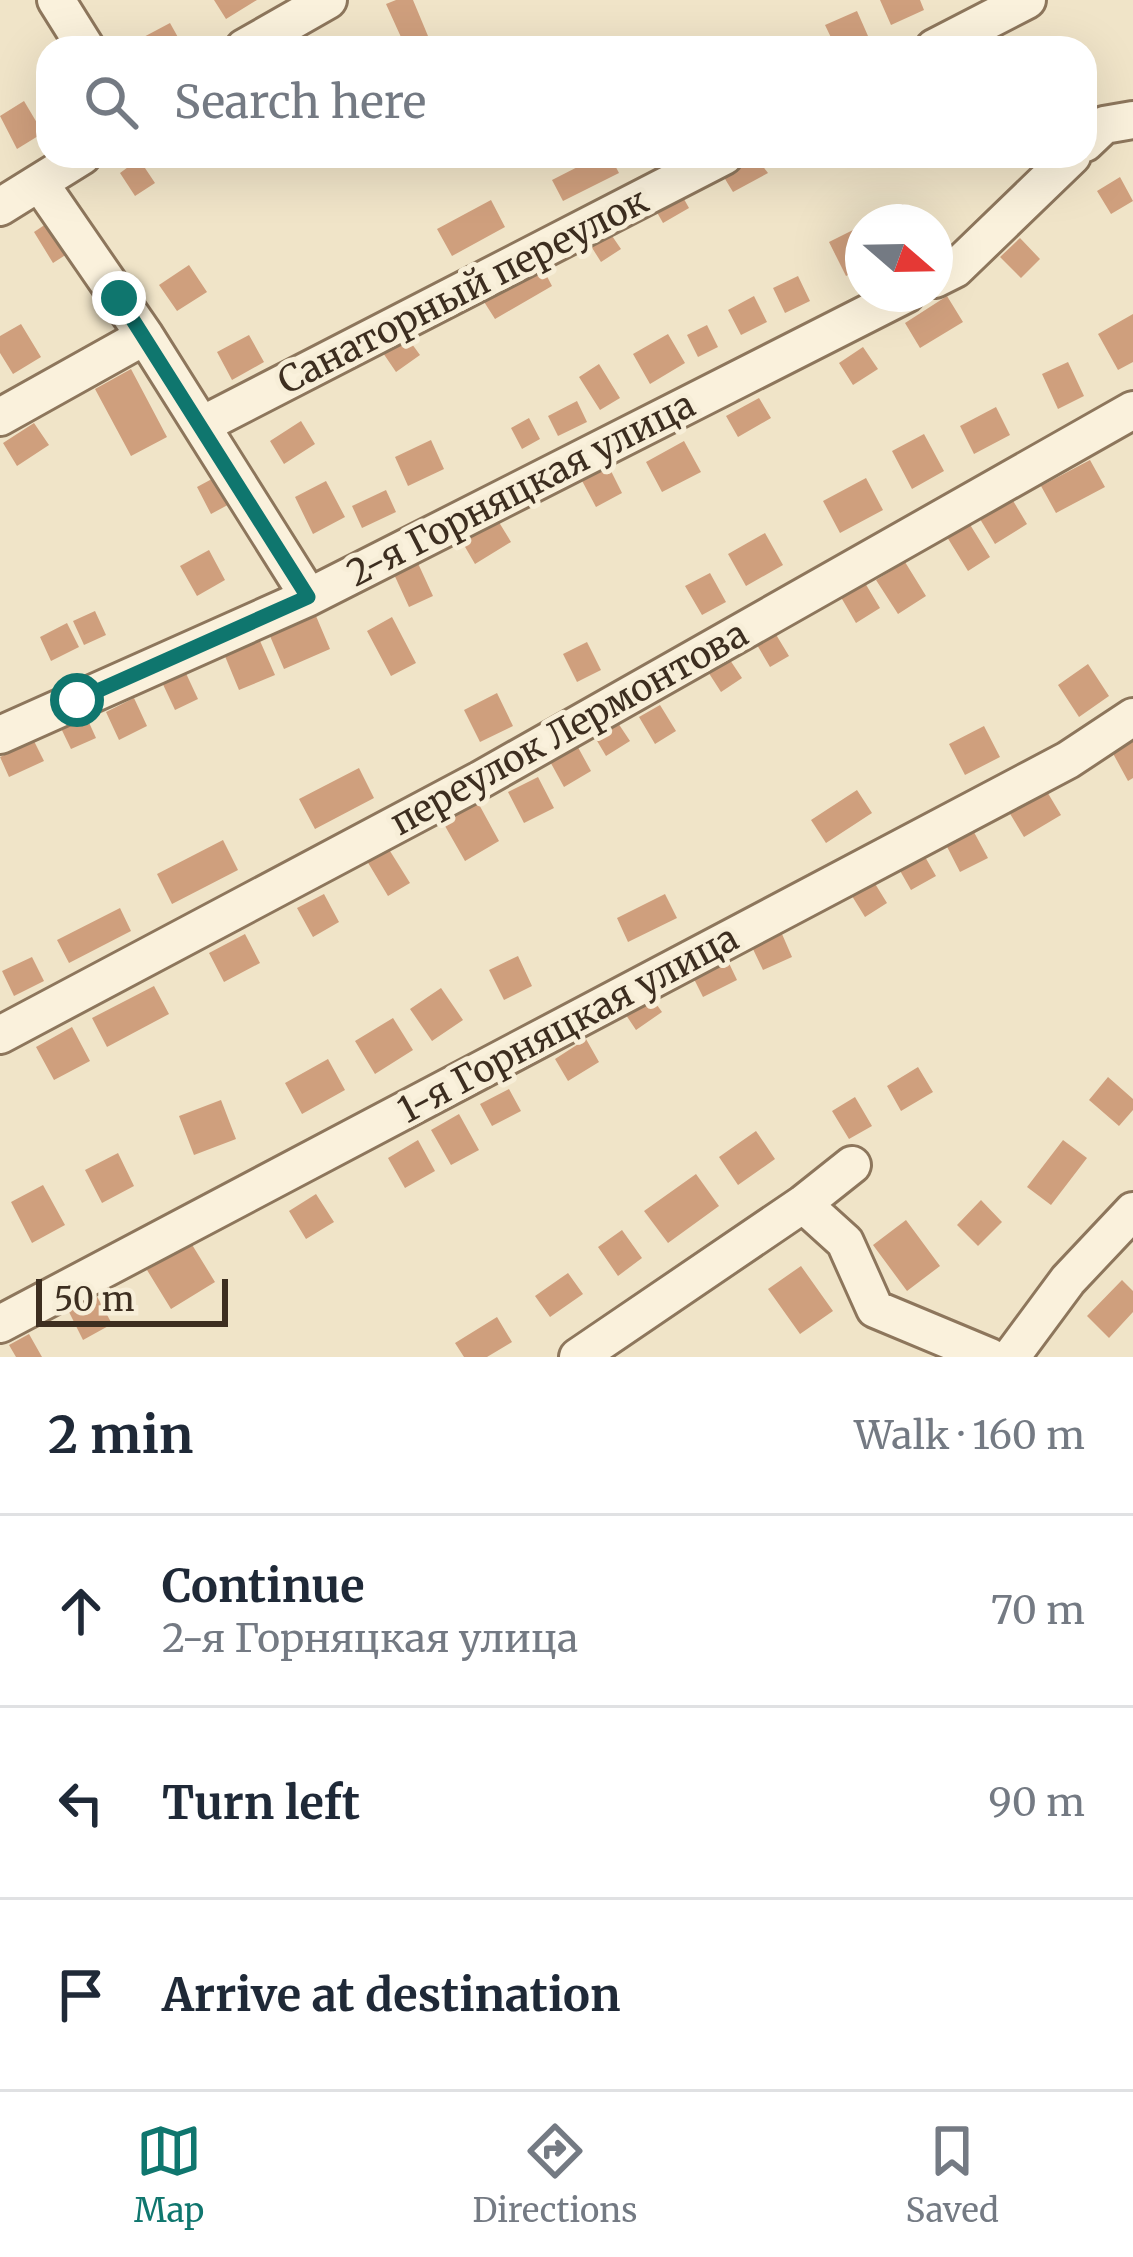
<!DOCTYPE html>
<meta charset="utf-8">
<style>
:root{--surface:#fff;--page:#f2f2f3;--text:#1f2937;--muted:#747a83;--line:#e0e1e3;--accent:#0f766e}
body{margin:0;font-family:Merriweather,serif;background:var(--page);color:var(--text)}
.compass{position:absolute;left:845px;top:204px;width:108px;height:108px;border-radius:50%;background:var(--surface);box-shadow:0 12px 48px #0002;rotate:110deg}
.scale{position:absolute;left:36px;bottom:30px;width:192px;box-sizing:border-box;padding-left:12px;border:6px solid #3d2e20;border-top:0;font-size:33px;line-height:42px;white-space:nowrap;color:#3d2e20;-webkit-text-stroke:9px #f7eed8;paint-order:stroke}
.stop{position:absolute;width:36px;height:36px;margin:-27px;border:9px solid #0f766e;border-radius:50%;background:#fff}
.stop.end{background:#0f766e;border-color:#fff;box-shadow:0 3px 12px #0008}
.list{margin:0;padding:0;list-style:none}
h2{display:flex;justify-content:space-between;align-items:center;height:156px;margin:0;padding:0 48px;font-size:51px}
h2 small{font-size:39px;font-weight:400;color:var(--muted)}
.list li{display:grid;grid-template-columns:78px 1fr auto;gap:36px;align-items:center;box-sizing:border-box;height:192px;padding:0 48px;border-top:3px solid var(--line)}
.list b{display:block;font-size:45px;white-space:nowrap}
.list p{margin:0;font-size:39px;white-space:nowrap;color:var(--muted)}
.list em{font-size:39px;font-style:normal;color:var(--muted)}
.icon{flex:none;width:66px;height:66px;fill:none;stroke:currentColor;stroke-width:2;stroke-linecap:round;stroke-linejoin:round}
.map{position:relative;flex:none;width:1133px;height:1357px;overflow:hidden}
.search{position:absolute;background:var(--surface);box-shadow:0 12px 48px #0002;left:36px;right:36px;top:36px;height:132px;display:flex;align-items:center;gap:30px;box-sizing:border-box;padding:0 42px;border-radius:36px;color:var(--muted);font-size:45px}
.sheet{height:732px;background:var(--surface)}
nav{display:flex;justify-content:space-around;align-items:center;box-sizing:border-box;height:168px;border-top:3px solid var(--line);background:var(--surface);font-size:33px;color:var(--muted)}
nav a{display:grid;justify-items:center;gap:6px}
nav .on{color:var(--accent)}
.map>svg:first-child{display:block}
.building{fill:#cf9f7d}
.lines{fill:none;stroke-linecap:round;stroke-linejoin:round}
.minor-casing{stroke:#8d765c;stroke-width:42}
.minor{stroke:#faf1dc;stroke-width:36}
.route{stroke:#0f766e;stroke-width:15}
.labels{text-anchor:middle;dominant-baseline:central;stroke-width:10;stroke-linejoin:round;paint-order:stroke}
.street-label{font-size:36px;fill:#3d2e20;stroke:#f7eed8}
</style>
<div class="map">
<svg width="1133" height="1357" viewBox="0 0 1133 1357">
<rect width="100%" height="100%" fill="#f0e4c8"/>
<!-- building -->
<path class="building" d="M214,0H257L226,19Z
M396,0H413L428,36L405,46L386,4Z
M880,0H920L924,10L891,25Z
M857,11L868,36L836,48L825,25Z
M170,23L184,48H143L138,40Z
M24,101L43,133L17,149L0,116Z
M599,156H610L619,173L563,201L552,180Z
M755,156L768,173L733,192L722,174Z
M139,159L155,183L135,196L120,173Z
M1120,177L1133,201L1111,214L1097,191Z
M680,192L689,208L663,223L654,207Z
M491,200L505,227L452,256L437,229Z
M903,204L912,222H871Z
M58,216L78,247L53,263L34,232Z
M863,225V267L846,276L829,242Z
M608,230L621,249L601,262L589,243Z
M1020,238L1040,259L1021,278L1000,257Z
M540,263L552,286L495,319L481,297Z
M189,265L207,292L177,311L159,285Z
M798,276L810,301L785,313L773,288Z
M754,296L767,322L741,335L728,310Z
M947,296L963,322L920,348L905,323Z
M1133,314V362L1118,370L1098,334Z
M21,324L41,357L13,374L0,353V336Z
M707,325L718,347L698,357L687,335Z
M404,333L420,355L396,372L381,350Z
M668,334L685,363L650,384L633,354Z
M249,335L264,362L232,380L217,352Z
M863,347L878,369L853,385L839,363Z
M1068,362L1084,396L1058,409L1042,374Z
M599,364L620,398L600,410L579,377Z
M131,369L167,437L131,456L95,389Z
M759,398L771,418L738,437L726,416Z
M577,401L587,422L558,436L548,416Z
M996,407L1010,435L974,454L960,426Z
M529,418L540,439L522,449L511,428Z
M301,421L315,444L284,464L270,441Z
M34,423L49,445L17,466L3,443Z
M924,434L944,471L912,489L892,451Z
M431,440L444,469L408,486L395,457Z
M684,441L701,472L662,492L646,462Z
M1090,460L1105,487L1056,513L1041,486Z
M607,463L622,493L596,507L580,477Z
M223,473L237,500L211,514L197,487Z
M866,478L883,510L840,533L823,501Z
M326,481L345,517L313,534L295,497Z
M386,490L396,512L362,528L352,506Z
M1012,499L1027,524L995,544L980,519Z
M497,519L511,542L475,564L461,540Z
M969,523L990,557L968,571L947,537Z
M765,533L783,565L746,586L728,554Z
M209,550L225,580L197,596L180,566Z
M416,559L433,596L409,607L392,570Z
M905,562L926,596L898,614L876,580Z
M710,573L726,602L702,615L685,586Z
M859,573L880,608L856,623L835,587Z
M95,611L106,635L84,645L73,621Z
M316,616L330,649L284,669L270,636Z
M392,617L416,663L391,676L367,631Z
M67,623L79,647L51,661L40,637Z
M769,623L789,656L770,667L750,633Z
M257,634L275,675L239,690L222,649Z
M587,642L601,670L577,682L563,654Z
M724,651L742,678L721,692L703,664Z
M1088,664L1109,696L1079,717L1058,685Z
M183,667L198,699L175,710L160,678Z
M497,693L513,726L480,742L464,710Z
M134,698L147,726L119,740L106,712Z
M660,705L676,731L655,744L639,717Z
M82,707L96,738L71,749L56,718Z
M612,714L630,741L606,756L590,729Z
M984,726L1000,757L965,775L949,744Z
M1133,735V778L1128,781L1110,748Z
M574,740L591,771L564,787L547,756Z
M34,741L44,761L9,777L0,757Z
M359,768L374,798L315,829L299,799Z
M538,777L554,808L524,823L508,792Z
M1043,785L1061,815L1024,837L1006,807Z
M857,790L872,813L826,843L811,820Z
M476,799L499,841L465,861L441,819Z
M969,823L988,858L960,872L942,837Z
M223,840L238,870L172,904L157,874Z
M385,843L410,883L388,896L364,856Z
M920,848L936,876L911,890L895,862Z
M869,874L887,903L865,917L847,888Z
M324,894L339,922L313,937L297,908Z
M665,894L677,918L628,942L617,918Z
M120,908L131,931L69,963L57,940Z
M245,934L260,963L224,982L209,953Z
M782,934L792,957L763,970L752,947Z
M518,956L532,986L504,1000L489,970Z
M32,957L44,981L14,996L2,971Z
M727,959L737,980L703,997L693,977Z
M154,986L169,1014L107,1047L92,1018Z
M441,988L463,1020L432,1041L410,1009Z
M652,998L662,1012L636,1030L626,1015Z
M393,1018L413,1050L375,1074L355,1041Z
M72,1027L90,1061L54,1080L36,1047Z
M586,1039L599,1062L568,1081L555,1059Z
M328,1059L345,1090L302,1114L285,1083Z
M918,1067L933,1092L901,1111L887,1086Z
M1108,1077L1133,1099V1110L1119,1126L1089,1100Z
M509,1089L521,1111L492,1126L480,1104Z
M855,1097L872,1126L849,1139L832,1111Z
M221,1100L236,1139L194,1155L179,1116Z
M459,1114L479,1150L451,1165L431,1130Z
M756,1131L775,1159L738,1185L719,1157Z
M418,1140L435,1171L405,1188L388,1158Z
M1063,1140L1087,1158L1051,1205L1027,1187Z
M118,1153L134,1186L102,1203L85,1170Z
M696,1174L719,1206L668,1243L644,1211Z
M43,1185L65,1225L32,1243L11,1202Z
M316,1194L334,1222L306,1239L289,1211Z
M981,1200L1002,1222L978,1246L957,1225Z
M906,1220L940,1266L907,1291L873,1245Z
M622,1230L642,1258L618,1276L598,1247Z
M191,1243L215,1282L171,1309L147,1270Z
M801,1266L833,1311L800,1334L768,1289Z
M568,1273L583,1294L550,1317L535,1296Z
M1122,1280L1133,1291V1312L1109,1338L1087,1316Z
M94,1291L112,1324L83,1340L66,1306Z
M497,1317L512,1342L487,1357H464L455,1343Z
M29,1334L42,1357H16L9,1345Z"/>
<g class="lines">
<!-- minor casing -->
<g class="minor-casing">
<path id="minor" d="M56,0L86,48
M244,48L328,0
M934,48L1027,0
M1085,143L1104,125L1133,120
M41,185L145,336L309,597
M0,207L82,156
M935,279L955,269L1072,156
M0,417L145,336
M202,425L724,156
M0,735L309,597L906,294
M0,1035L480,780L1133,410
M803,1204L845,1242L875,1309L990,1357
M0,1324L1068,760L1133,717
M578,1357L803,1204L852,1165
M1011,1357L1068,1280L1133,1211"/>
</g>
<!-- minor -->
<use href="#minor" class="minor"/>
</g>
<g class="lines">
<!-- route -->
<path class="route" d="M77,700L308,597L119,298"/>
</g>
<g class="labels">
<!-- street labels -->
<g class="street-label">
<text transform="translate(463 291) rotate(-27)">Санаторный переулок</text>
<text transform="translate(521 489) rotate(-27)">2-я Горняцкая улица</text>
<text transform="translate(569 728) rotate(-29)">переулок Лермонтова</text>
<text transform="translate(568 1024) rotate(-28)">1-я Горняцкая улица</text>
</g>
</g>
</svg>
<svg class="compass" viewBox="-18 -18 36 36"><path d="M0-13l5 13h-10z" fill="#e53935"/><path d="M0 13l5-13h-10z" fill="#747a83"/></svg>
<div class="scale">50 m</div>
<div class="stop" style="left:77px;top:700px"></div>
<div class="stop end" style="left:119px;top:298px"></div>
<div class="search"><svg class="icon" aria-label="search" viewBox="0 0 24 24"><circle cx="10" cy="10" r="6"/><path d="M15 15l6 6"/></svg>Search here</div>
</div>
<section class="sheet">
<h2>2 min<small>Walk · 160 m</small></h2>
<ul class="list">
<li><svg class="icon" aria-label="ahead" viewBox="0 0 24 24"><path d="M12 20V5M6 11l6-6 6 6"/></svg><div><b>Continue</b><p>2-я Горняцкая улица</p></div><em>70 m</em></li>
<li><svg class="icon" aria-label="left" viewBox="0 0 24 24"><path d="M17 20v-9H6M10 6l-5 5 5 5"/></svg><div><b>Turn left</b></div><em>90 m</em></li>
<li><svg class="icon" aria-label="arrive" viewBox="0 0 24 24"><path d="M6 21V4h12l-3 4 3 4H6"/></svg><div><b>Arrive at destination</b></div></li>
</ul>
</section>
<nav>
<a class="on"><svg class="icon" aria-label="map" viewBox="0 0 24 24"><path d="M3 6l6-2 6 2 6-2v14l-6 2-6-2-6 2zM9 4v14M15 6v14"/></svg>Map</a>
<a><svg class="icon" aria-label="directions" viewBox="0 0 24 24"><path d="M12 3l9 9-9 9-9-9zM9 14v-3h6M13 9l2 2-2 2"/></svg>Directions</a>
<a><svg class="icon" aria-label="saved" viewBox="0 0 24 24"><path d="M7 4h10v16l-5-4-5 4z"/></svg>Saved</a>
</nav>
